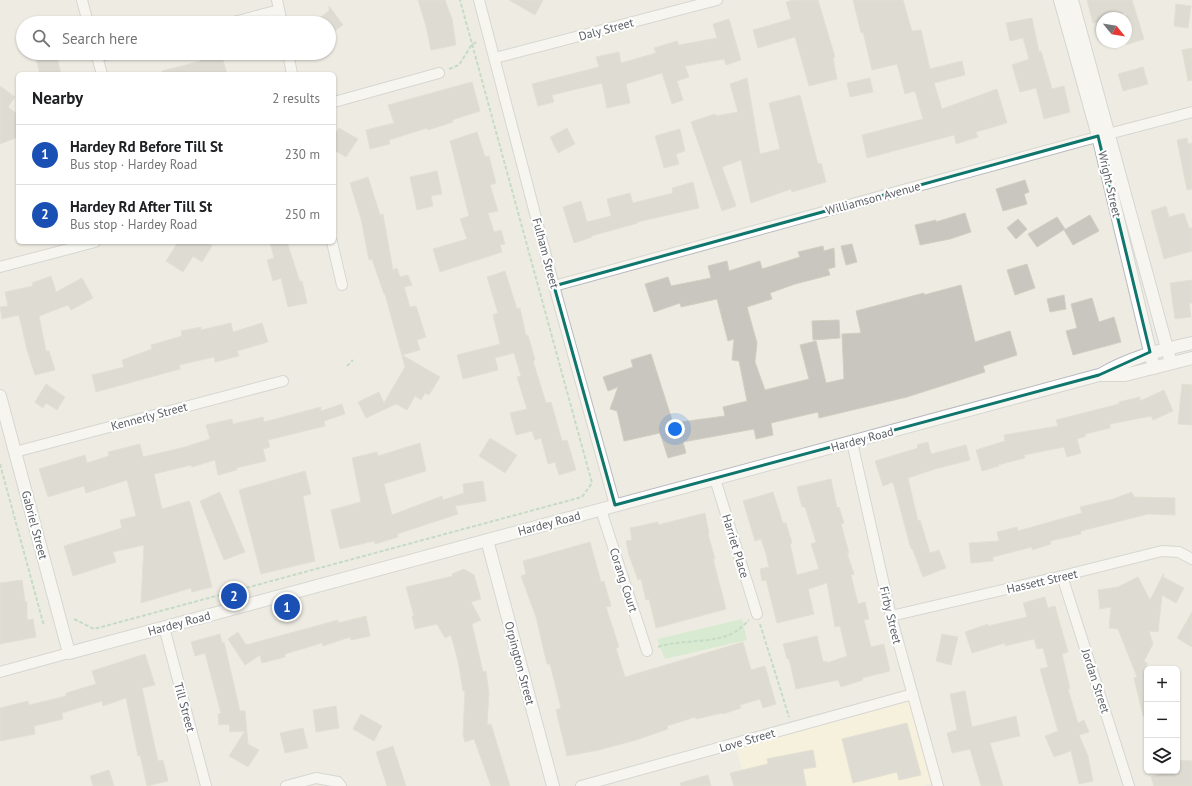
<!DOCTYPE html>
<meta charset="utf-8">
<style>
:root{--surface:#fff;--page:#f6f6f6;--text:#202124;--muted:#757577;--line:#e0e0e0;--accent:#0f766e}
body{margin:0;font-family:"PT Sans",sans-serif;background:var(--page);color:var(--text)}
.controls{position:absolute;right:12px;bottom:12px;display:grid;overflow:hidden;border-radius:6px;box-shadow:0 1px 3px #0004}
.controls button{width:36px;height:36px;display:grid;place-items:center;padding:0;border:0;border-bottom:1px solid var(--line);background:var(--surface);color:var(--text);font:20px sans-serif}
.compass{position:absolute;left:1096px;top:12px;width:36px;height:36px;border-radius:50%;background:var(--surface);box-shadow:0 1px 3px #0004;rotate:120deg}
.you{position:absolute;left:675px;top:429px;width:14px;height:14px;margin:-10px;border:3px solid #fff;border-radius:50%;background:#1a73e8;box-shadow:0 0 0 6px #1a73e833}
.badge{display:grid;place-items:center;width:26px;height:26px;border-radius:50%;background:var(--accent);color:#fff;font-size:13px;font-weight:700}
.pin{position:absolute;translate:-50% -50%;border:2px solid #fff;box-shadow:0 1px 4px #0006}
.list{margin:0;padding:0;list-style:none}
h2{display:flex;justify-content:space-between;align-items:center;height:52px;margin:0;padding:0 16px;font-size:17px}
h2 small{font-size:13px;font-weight:400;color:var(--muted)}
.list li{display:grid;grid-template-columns:26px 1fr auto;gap:12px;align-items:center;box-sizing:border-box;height:60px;padding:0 16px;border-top:1px solid var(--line)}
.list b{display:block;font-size:15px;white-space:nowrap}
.list p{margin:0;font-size:13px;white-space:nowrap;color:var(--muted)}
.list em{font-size:13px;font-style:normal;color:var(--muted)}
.icon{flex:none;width:22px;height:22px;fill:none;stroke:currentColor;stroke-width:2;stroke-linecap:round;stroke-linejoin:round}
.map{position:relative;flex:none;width:1192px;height:786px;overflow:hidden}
.search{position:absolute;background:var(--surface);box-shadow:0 1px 3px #0004;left:16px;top:16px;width:320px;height:44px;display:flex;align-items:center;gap:10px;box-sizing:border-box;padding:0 14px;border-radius:22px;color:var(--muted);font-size:15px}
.panel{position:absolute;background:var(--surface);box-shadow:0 1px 3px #0004;left:16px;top:72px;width:320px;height:172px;border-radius:6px}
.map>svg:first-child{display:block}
.commercial{fill:#fff6d7}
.green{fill:#bee7be}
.building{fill:#c9c6bf;stroke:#d3cec0}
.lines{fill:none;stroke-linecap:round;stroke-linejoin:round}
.minor-casing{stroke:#b8babf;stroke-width:12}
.tertiary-casing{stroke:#b8babf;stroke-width:14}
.path{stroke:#95c6a4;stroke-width:2;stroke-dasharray:4 2;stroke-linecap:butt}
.minor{stroke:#fff;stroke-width:10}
.tertiary{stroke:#fff;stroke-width:12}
.marked{fill:none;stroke:#0f766e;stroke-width:3;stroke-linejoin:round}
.labels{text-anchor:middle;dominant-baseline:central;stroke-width:4;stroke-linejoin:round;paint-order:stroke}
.street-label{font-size:12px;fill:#5b5f64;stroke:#fff}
</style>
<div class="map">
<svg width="1192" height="786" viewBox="0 0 1192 786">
<rect width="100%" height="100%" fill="#eeece2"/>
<!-- commercial -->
<path class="commercial" d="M913,694L937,782L923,786H747L735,744Z"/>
<!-- green -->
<path class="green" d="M742,619L747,640L665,659L657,639Z"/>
<!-- building -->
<path class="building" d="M418,0H445L452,19L456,45L431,50L426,26Z
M509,0H543L535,15Z
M793,0H818L835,57L833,58L837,79L809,86L795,37L758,48L753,30L791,19L786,2Z
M853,0H903L912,31L921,30L930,69L962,61L965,75L934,83L942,109L997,89L1007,123L976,132L978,137L956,144L954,135L867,158L862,135L923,119L915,91L905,94L897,64L872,70L863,32L861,33Z
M1087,0H1132L1144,39L1126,45V13L1111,18H1102V21L1093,23Z
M1176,4L1191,6L1188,28L1174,26Z
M329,6L343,25L329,35V23H312L329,11Z
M1032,18L1039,52L1041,51L1052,89L1064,86L1070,112L1044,119L1036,88L1020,92L1012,65L1029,59L1023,38L1010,41L1006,23Z
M729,19L741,60L726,65L724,59L685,66L689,77L677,81L683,100L672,104L662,73L626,84L630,103L607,108L602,83L552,95L554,102L538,106L532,84L599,67L596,57L619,52L621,63L656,53L654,48L677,41L679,45L717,38L713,24Z
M1192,48V80L1188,81L1182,50Z
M41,53H56L61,74H40L35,55Z
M198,53H221L227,74H163L162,71L201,61Z
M1143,67L1148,84L1123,91L1118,74Z
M747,78L760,154L780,149L769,103L800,95L818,164L821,163L826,182L792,192L791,189L751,203L741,160L722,167L736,206L722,211L691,122L715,114L716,116L738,112L730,84Z
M870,78L873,92L850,97L847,83Z
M472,82L480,111L452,120L453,122L428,130L427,128L389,140L390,144L370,149L366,130L394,123L388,105Z
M0,86L15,97L8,107L17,114L15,115L18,123V137L0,144Z
M339,128L358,139L346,157L334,150V136Z
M567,128L575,144L558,153L550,137Z
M680,129L685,151L676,154L679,164L664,168L655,136Z
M477,132L485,157L489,156L496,183L490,185L498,211L488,213L494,232L501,230L505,244L500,245L502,252L440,272L433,249L467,239L460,219L469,216L450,141Z
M1187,138L1188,144L1192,143V189L1187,190L1177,140Z
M437,171L442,194L431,196L433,206L417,210L410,177Z
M368,177L380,215L383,214L393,270L397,268L400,277L408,275L412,285L404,287L410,307L416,306L426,337L417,340L420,350L402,355L440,377L429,395L425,393L421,400L415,396L407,410L396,404L366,418L358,402L379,392L384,403L405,367L385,294H384L372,259L369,260L361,219L350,183Z
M1025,180L1029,192L1024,194L1027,204L1003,211L996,189Z
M693,182L699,208L637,222L638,223L591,236L592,237L574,243L563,207L581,201L587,222L611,216L607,199L630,193L633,203L673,193L672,188Z
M1166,206L1169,217L1184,213L1189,228H1192V251L1164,259L1151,211Z
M965,213L971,232L950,239L920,245L915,225L936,220V222Z
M1090,215L1099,231L1073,245L1064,230Z
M1057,217L1065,229L1037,247L1028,234Z
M1018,219L1027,229L1016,239L1007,228Z
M178,242H206L212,246L202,262L193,256L183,272L166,261Z
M270,242H287L300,282L302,281L307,303L288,307L281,278L273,281L267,260L274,258Z
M852,244L857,262L846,265L841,246Z
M823,246L824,251L834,248L835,267L828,269L830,275L795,284L770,293L772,299L747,307L757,343L755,362L765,390L809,379L800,345L816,341L826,383L844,379L842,334L861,333L856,311L924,293V295L961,285L975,342L1010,331L1017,355L983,366L985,372L907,397L819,418L818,412L771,423L773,435L756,439L754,429L683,442L686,453L668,458L660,433L624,441L617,411L610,409L618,387L608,391L603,377L633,367L631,360L651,354L673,423L725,416L723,407L747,401L739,361L732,360L734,339L728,341L717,299L681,307L680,303L654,312L645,284L668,277L671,286L711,278L708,266L727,261L729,271L760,261L762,269L800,257L798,252Z
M1027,264L1035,288L1015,295L1007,270Z
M505,271L517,309L520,308L526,336L528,335L535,360L533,361L546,403L551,402L562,441L567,440L576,470L559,475L555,462L548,464L541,438L535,440L532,431L516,435L510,413L527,409L517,377L521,376L514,353L495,358L498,370L463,379L457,355L500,344L493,315L498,313L487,277Z
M51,276L56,292L82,278L93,298L71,310L68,305L39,316L46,351H49L55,370L35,375L27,350L19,315L2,319L0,307L8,306L5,292L33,286L32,283Z
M1192,280V303H1189L1191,317L1175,319L1170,283Z
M1064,295L1066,309L1050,312L1047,299Z
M1092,298L1099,322L1114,317L1121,342L1073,355L1066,331L1077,328L1071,304Z
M839,320L840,338L813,340L812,321Z
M231,323L233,332L262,323L268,342L237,351L239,356L215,362L214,357L179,365L180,369L96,392L92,375L124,367L122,360L152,349L151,345L182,336L181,331L201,327V330Z
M46,384L65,397L57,410L46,403L43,408L35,402Z
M1182,384L1192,385V425L1178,424Z
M1164,390L1173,411L1153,420L1151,416L1110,424V428L1085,434L1086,436L1077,439L1081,453L1067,457L1064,447L1024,455L1025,458L998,465L999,466L982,471L976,450L1005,441L1004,435L1058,426L1056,420L1119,404V402L1140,397V401Z
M342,404L345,414L324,421L325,426L268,440L270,447L263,449L266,461L236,468L237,470L218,475L215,460L192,467L191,465L154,474L162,509L189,501L191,505L212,587L192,592L191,588L141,603L144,545L113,552L116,562L73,576L64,546L122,528L120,520L136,516L127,480L86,493L84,486L48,497L39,469L85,455L87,463L109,456L108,452L140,444L143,457L185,447L210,439L206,425L232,419L233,424L263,417L264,422L321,407V411Z
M490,438L517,455L505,473L479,456Z
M928,442L931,454L966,445L970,460L935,469L908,478L918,521L920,520L930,553L939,550L946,568L923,577L912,548L911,549L893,482L883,486L875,461L918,448L917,445Z
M420,443L426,471L384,484L392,515L442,496L443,500L464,493L463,484L483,481L486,501L455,506L458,514L397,534L398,537L375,544L374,541L340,549L331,510L361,502L352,458L377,452L378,456Z
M305,471L311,494L303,496L315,561L261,574L239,490Z
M831,479L837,508L839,507L844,523L841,524L849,553H847L854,574L851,575L858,604L865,602L869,619L864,620L871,647L884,644L890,671L862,678L863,680L841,687L838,680L796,689L789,659H787L783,644L817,636L823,662L827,661V663L847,656L840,626L835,627L827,583L808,589L814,614L777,623L766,580L762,581L760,569L769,567L766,554L761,539L755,541L743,501L773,492L783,523H786L792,543L790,544L797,575L819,569L811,544L816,542L805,507H802L797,487Z
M220,492L245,552L224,560L200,501Z
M1132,492L1134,497L1175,498V515L1148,514L1081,531V534L1050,541L1051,544L1032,550V547L993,557V561L971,563L969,543L999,541L997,532L1017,527L1018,531L1082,513L1080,507L1113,499Z
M705,513L709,533L708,534L715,559H713L726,609L656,628L649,599L646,600L641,579L638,580L629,555L626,541L632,540L630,528L658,522V525Z
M590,542L601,582L604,581L611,606L606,607L619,647L616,648L625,677L743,642L751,670L765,666L776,704L763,708L760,699L740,705L741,708L723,714L722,713L696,719L695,717L667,726L668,729L636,740L599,750L567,756L556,710L561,708L550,664H547L536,617L521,576L526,574L523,561Z
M464,569L474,575L481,599L471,602L481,620L472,624L483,672L486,671L489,693L487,725L491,724L510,786H491L474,739L465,742L463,735L465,691H463L458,661L451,635L445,638L437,624L415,629L412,616H414L406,587L453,576L452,574Z
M1164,573L1163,577L1184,588L1176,603L1162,595L1158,632L1149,631L1153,644L1144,661L1147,663V716H1143L1134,678L1137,677L1118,629L1109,628L1111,607L1100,609L1098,590L1118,587L1138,577L1150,600Z
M22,580L25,602H27V620L33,619L36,637L0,644V583Z
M1045,597L1048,608L1055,606L1068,652L1062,654L1070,689H1068L1078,723L1084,720L1089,732L1079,735L1088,756L1093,781L1079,784L1071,751L1054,757L1045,736L1058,731L1040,669L1048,667L1043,648L1037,649L1034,639L1005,646V643L972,653L965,632L988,624V626L1027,617L1023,603Z
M1192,612V647L1177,638Z
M366,616L370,636L351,640L350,637L323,646L322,643L285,654V657L262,663L260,655L245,665L228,639L238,632L246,645L338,620V623Z
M220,634L222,643L224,642L240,711H245L248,744L259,750L248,767L229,756L245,731L230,732L229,724L219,725L218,714L221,713L205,653L195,656L191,642Z
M942,634L958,637L951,665L936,661Z
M145,654L155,685L142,688L158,761L163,760L168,781L147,786L140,755L138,756L126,698L103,706L102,701L62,713L63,719L34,726L35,734L0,741V708L28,701L29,705L66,696V693L96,684L92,671Z
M965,691L972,727L1016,716L1020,736L990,743L1003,786H981L970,749L952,753L947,733L957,730L950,694Z
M336,706L339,728L316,732L313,710Z
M361,714L382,726L374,741L353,729Z
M907,723L921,775L899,780L897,772L853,783L842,739Z
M303,728L308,748L285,753L280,733Z
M393,746L406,786H387L376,752Z
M813,750L816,767L803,769L806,786H734L730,773L768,764L767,759Z
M1177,760L1192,761V786H1154L1151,777L1169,771H1177Z
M109,770L114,786H93L90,776Z
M708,775L711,786H681L680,783Z"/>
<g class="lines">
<!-- minor casing -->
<g class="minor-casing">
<path id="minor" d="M82,0L88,23
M277,0L282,23
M479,0L554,286L615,505
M230,23L279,10
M96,53L102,74
M288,53L292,74
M97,57L112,53
M495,58L717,0
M334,102L439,73
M332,242L342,285
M0,267L95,242
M554,286L1078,142L1192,112
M852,442L891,616L938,786
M15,452L283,381
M715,479L757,614
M601,510L647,651
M1062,576L1129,786
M891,616L1062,576L1162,551L1179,552L1192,559
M164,627L206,786
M0,672L69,653
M286,786L316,778L338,782L341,786
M581,786L913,694"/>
</g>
<!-- tertiary casing -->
<g class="tertiary-casing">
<path id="tertiary" d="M1060,0L1098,136L1154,368
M1072,0L1171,363
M1100,375C1129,358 1159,350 1192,343
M0,396L69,653L1099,375H1125L1192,358
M487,540L553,786"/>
</g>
<!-- path -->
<path class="path" d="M449,69L459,65L472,44L478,42
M347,366L353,360
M0,464L44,626
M74,619L94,629L582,497L592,483L460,0
M760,624L789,717
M658,647C681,639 715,644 735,632C740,629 745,624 749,620"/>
<!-- minor -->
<use href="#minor" class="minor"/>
<!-- tertiary -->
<use href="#tertiary" class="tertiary"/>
</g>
<!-- marked area -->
<path d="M0 0H1192V786H0ZM1098,136L1150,352L1099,375L615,505L554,286Z" fill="#eeece2" fill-opacity=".55" fill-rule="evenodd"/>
<path class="marked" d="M1098,136L1150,352L1099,375L615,505L554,286Z"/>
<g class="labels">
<!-- street labels -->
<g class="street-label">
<text transform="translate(606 29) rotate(-15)">Daly Street</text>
<text transform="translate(1110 184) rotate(77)">Wright Street</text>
<text transform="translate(873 198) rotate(-15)">Williamson Avenue</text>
<text transform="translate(546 253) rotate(75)">Fulham Street</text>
<text transform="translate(149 416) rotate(-15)">Kennerly Street</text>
<text transform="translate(862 439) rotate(-15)">Hardey Road</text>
<text transform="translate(549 523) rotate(-15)">Hardey Road</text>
<text transform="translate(35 525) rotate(75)">Gabriel Street</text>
<text transform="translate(736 546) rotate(73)">Harriet Place</text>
<text transform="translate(624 580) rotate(72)">Corang Court</text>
<text transform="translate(1042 581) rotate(-13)">Hassett Street</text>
<text transform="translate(891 615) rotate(76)">Firby Street</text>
<text transform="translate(179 623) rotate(-15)">Hardey Road</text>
<text transform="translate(520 663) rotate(75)">Orpington Street</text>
<text transform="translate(1096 681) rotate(72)">Jordan Street</text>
<text transform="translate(185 707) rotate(75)">Till Street</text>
<text transform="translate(747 740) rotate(-16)">Love Street</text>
</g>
</g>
</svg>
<div class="controls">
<button>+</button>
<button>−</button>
<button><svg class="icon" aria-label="layers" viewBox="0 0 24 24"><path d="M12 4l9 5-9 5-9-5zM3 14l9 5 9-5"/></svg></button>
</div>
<svg class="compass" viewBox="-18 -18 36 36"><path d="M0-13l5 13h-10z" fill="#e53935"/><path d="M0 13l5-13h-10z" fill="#757577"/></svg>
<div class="you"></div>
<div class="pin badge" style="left:287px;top:607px;background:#1a4fb4">1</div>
<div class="pin badge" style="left:234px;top:596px;background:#1a4fb4">2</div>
<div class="search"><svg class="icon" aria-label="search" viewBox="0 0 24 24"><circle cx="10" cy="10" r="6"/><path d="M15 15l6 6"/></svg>Search here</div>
<section class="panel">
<h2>Nearby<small>2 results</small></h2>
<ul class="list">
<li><span class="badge" style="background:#1a4fb4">1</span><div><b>Hardey Rd Before Till St</b><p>Bus stop · Hardey Road</p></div><em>230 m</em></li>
<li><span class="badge" style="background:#1a4fb4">2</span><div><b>Hardey Rd After Till St</b><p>Bus stop · Hardey Road</p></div><em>250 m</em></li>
</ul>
</section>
</div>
